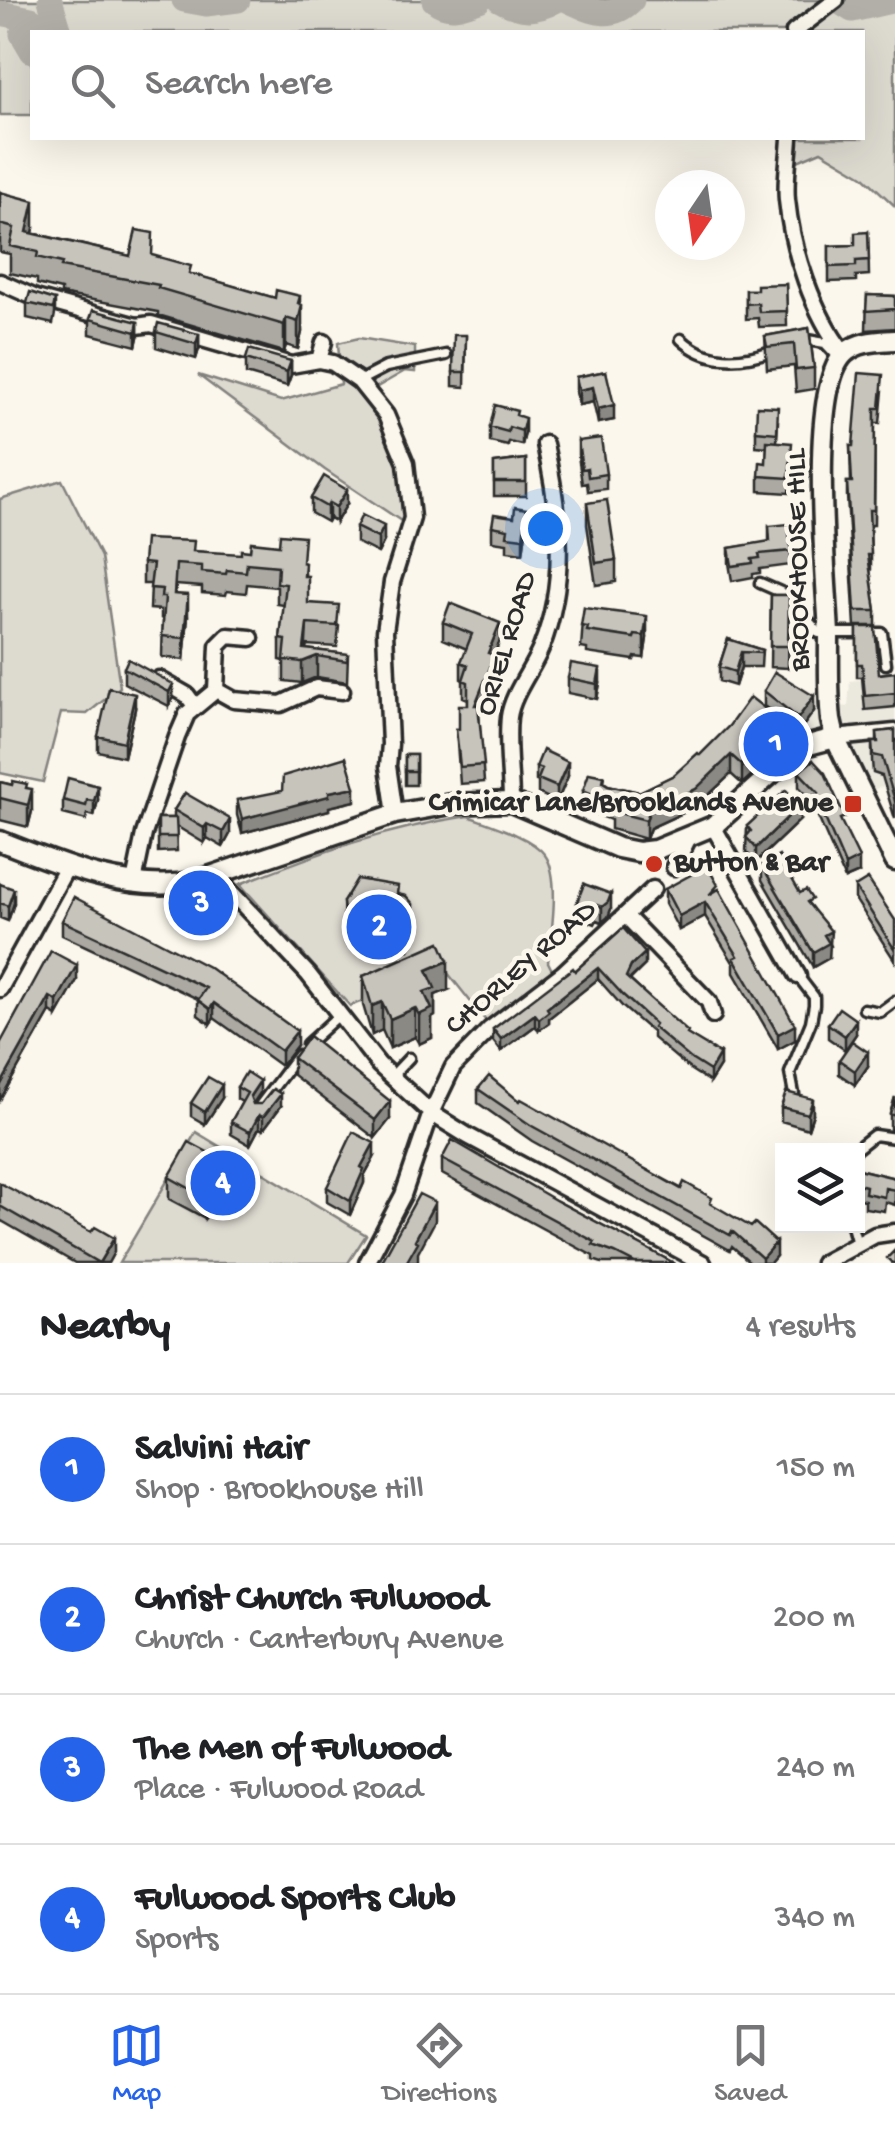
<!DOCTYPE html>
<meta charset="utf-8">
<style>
:root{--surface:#fff;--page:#f2f2f2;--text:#202124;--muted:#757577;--line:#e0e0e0;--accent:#2563eb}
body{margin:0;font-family:"Gochi Hand",sans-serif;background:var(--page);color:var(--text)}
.controls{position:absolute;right:30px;bottom:30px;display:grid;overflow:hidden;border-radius:0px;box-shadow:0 10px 40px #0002}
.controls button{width:90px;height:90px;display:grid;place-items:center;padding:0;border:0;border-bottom:2px solid var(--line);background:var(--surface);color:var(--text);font:50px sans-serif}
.compass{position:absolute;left:655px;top:170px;width:90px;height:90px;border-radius:50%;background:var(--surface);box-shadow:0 10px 40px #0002;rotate:193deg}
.you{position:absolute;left:545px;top:528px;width:35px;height:35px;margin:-25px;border:8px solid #fff;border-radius:50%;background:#1a73e8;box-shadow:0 0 0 15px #1a73e833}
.badge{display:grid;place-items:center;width:65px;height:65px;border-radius:50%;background:var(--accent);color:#fff;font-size:32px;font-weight:700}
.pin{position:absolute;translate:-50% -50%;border:5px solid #fff;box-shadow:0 2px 10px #0006}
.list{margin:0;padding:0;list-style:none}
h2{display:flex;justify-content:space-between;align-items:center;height:130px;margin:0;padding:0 40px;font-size:42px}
h2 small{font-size:32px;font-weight:400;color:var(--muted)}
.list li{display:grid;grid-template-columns:65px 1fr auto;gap:30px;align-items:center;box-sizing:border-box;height:150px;padding:0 40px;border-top:2px solid var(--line)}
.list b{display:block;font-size:38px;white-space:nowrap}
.list p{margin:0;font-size:32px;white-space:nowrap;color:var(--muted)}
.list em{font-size:32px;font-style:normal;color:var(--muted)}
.icon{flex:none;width:55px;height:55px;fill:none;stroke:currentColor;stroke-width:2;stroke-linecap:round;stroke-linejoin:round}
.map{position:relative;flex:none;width:895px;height:1263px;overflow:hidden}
.search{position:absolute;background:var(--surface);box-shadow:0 10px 40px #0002;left:30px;right:30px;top:30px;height:110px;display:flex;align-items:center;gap:25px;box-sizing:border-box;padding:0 35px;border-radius:0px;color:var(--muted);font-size:38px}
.sheet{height:730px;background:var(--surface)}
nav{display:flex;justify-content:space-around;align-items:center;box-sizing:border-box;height:140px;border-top:2px solid var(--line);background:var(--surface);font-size:28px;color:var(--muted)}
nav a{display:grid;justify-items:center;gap:5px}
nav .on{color:var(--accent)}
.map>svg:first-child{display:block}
.built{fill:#ebe8de}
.green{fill:#dddad0;stroke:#84827e;stroke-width:2.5}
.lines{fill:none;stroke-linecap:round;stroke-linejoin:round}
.river{stroke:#b1afa7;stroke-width:25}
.service-casing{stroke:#2b2b2b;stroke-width:15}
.minor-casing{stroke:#2b2b2b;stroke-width:21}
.tertiary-casing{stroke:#2b2b2b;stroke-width:25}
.service{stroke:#fbf7ec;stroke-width:8}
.minor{stroke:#fbf7ec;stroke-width:14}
.tertiary{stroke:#fbf7ec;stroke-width:18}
.wall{fill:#aba9a2;stroke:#2b2b2b;stroke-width:2.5}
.shaded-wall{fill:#8b8984;stroke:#2b2b2b;stroke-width:2.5}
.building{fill:#c7c4bc;stroke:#2b2b2b;stroke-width:2.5}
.poi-dot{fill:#c8321e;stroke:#fbf7ec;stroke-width:4}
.labels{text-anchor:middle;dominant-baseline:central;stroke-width:9;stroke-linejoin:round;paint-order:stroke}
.street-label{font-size:30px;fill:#2b2b2b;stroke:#fbf7ec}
.poi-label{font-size:30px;font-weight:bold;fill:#2b2b2b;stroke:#fbf7ec;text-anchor:end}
</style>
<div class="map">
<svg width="895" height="1263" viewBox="0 0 895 1263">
<rect width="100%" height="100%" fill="#fbf7ec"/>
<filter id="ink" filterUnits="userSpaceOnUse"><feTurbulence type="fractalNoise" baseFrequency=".01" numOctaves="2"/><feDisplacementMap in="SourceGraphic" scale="20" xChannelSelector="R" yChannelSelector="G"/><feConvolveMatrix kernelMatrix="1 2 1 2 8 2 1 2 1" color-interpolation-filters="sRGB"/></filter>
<g filter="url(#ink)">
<!-- built -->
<path class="built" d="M895,676V783L855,795L833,754L813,750L787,770L759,746L787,730L806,700L848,707L850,681Z"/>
<!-- green -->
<path class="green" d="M0,0H826L790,32H32V115H0Z
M847,0H895V206L863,176L821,151L793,163L797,138H862V32H805L810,23Z
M359,338L415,347V372L405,371L372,390C395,433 429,480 416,531L325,470L198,375L281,401L341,384L338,343Z
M62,480L101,557L120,687L87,714L61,713L43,782L0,773V499Z
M468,816C489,824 532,837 545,855C561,877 551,935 548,962L553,972L486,1021L440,963L393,989L350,1006L240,884C321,852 383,829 468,816Z
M196,1132L366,1235L348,1263H119Z"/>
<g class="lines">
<!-- river -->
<path class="river" d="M50,0L60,32
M184,0L206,4L238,0
M434,0C448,12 463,6 479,0
M500,0C521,12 535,12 557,0
M567,0C591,11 611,22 632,0
M836,0L852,10L895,0
M0,13L31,19L37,28L22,34L32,51"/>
<!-- service casing -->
<g class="service-casing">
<path id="service" d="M681,339C706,363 740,362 771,351
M802,339L825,343L840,359
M359,381L386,367L446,355
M760,583L785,594L819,633H882L886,664
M864,1009L880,1012L895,1001
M307,1044L340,1014
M391,1077L409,1058
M794,1094L790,1073L811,1022L814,1005V997L798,976
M258,1108L298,1055
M855,1150L874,1135L895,1138
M852,1226L857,1244"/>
</g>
<!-- minor casing -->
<g class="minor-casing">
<path id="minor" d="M794,32L836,0
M790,138C789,158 785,180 787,200C792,250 813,314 844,353
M0,282L36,298L137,326L151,324L291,365L319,360L333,363L359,381L386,415L406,463L412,518L392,582L385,631L390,744L388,766L395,814
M319,360L324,342
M159,679L187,695L195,706
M216,690L234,700L281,704L316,688L342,691
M835,738L895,732
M511,802C511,774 506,745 509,717C512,694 532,670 541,648C568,580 560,514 545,444
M713,826L798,976
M674,867L688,839
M215,875L308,974L379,1065L431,1113L468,1136L703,1263
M134,882L144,834L177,737L187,714L216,690L218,646L228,636L251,638
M625,915L709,1002L713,1015
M0,989L67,867
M367,1263L403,1195L431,1113L453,1067L490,1029L563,973L653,889
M823,1263L875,1235L895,1232"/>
</g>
<!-- tertiary casing -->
<g class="tertiary-casing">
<path id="tertiary" d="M895,340C878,341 857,341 844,354C807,391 827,581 829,635C829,663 828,691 831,720L835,738L895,861
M0,841C61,865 125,893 193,882L395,814L451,804L511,802L618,848L638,852L655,850L713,826L801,747L835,738"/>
</g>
<!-- service -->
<use href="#service" class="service"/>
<!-- minor -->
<use href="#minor" class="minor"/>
<!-- tertiary -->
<use href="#tertiary" class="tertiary"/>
</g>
<!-- wall -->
<path class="wall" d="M0,192L34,228L33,233L130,256H153L191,274L275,298L300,304L302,332L298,349L286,345L284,352L158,315V312L61,294V290L37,284V279L10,273V254L0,252Z
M868,232L869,275L856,276V281L829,282V246L855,245Z
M786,284L787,326L759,327L758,318L746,319V290H757Z
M867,295L895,296V328L866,330Z
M55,300V314L53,324L27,318V303Z
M90,319L138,322V337L136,346L90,334Z
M809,328L814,368V389L796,392L794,366L767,369L765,336Z
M156,332L199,334V349L196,359L156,347Z
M466,335L465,387L453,386V372Z
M246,359L291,361V375L287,386L246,374Z
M606,371L614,420L598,423L593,402L579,405L576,392V377Z
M883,390L880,423H875L874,525H870L871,555V569H870L876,611V626H855L847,496V482H851L850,446H853Z
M517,416L525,433L522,445L509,442L508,446L490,442V427Z
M778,422L777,442L792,458L789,493L759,491V476L766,463L767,447L756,446V431Z
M578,441L606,474V489L588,491L587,483L582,484L578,455Z
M526,459V496H494V463Z
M311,498L347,504L336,522L329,518L327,522L311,513Z
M587,503L616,560V582L596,585L587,525Z
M527,524L523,553L507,551V543L492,541V526Z
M769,526L791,551V565L760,569V573L753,574V577L732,581L729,563V548L769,542Z
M356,527L384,541L378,553L356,542Z
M194,551L304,563L308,603L339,626L337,647L307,645L306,649L348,654L347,682L317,677L302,683L284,681V661L280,660V639L284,605L277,604V587L247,584L246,593L227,591L226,595L202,593V587L176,585L175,594L188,616L184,660L162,657L163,618H161V610L150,609L151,584H143V563Z
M771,595H789L788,668L770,667Z
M584,608L647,638L644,658L635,657L634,660L587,653V649L581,648Z
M443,622L500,640L494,655L495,672L479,712L484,782L460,784L456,729H459L468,705V699L463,697V680L461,679V662L467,649L443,639Z
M857,627L879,674L895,672V707L865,710L862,677H857Z
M728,639L762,650L761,667H741L735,686L719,681V667Z
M124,668L173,684V699L169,706L124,683Z
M568,678L600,683L597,699L568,693Z
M764,691L814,711L798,733L764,706Z
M135,709L124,757L98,751V736Z
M895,730V819L882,776L873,773L872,760V742H877V732Z
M786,744L742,784L731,774L696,807L650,828L646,839L611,829V820L583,809V790L604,782L608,785L639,792L674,775L700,755Z
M405,755H416V785H405Z
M813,760L859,873L845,879L815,810V803L799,787V772Z
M536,767L568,776L557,802L538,793V782L536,781Z
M0,782L27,788L32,811L28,827L0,820Z
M185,793L230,834L223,847L207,838L204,843L176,826L177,851L158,852V818H174V810Z
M63,800H98L94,816L87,814L86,820L63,814Z
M237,800L355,801L329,807V810L242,833L237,815Z
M800,820L756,862L746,852L747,826Z
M762,866L800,893L812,908L831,946L829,947V958L813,967L762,880Z
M0,884L14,903L8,921L0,918Z
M584,884L611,909L608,917L602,922L597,920L595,924L577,917V902Z
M855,887L895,920V961L855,899Z
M665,889L718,890L795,1040L778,1049L734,973V964L705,916L679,930L665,904Z
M398,894L413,926L409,950L391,947L390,954L348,947L345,943L343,902Z
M74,897L297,1045L281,1066L214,1018L210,1024L198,1015V999L62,935V921Z
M623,928L645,965L630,980L720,1066L710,1082L691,1070L653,1038V1033L623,1007L598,979L549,1018V1023L539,1030L535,1026L501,1051L493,1041V1029L575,971Z
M51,951L77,980L57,1016L50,1012L0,1100Z
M363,976L448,990L435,995V1016L432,1018V1038L419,1044L415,1037L390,1048L382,1030L372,1035L363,1005Z
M828,1024L856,1034L845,1050L828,1038Z
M293,1058L390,1119L375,1138L293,1075Z
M839,1060L868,1066L855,1085L839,1074Z
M237,1087L260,1093L253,1104L281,1106L263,1130L259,1128L250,1145L231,1134V1122L242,1102L237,1099Z
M478,1089L519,1101L712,1205L776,1256L770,1263H751L732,1246L730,1250L532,1141L478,1103Z
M895,1097V1130L890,1129V1114Z
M222,1098L205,1124L191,1116V1103Z
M781,1107L813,1114L808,1129L781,1121Z
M374,1158L364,1176V1183L350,1215L327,1202V1187Z
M442,1159L557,1201L674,1263H602L593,1260V1256L442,1174Z
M858,1169L895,1178V1205L885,1202L884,1211L865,1208V1200L858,1199Z
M169,1177L235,1189L221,1215L210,1210L205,1218L169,1199Z
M0,1183L114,1252L108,1263H75L0,1220Z"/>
<!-- shaded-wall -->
<path class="shaded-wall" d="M34,201V228L29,250L27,232Z
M300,296V313L302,305V332L298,349V303Z
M286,318V345L284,352V325Z
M138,322V337L136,346V332Z
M199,334V349L196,359V344Z
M291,361V375L287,386V372Z
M593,387V402L579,405V390Z
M614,405V420L598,423V409Z
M525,418V433L522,445V431Z
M347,490V504L336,522V507Z
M329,503V518L327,522V507Z
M527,509V524L523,553V538Z
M384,526V541L378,553V538Z
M188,595V616L184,660V638Z
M647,616V638L644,658V636Z
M500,623V640L488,670V653Z
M307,624L305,661L317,656V677L302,683V662Z
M741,652V667L735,686V672Z
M495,655V672L475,722V705Z
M600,668V683L597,699V684Z
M173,684V699L169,706V692Z
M135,694V709L124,757V742Z
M814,696V711L798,733V718Z
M786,725V744L742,784V765Z
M731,755V774L696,807L650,828L646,839V820L650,810Z
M568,762V776L557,802V787Z
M98,786V800L94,816V801Z
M355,787V801L329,807V810L242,833V819L329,792Z
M32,789V811L28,827V805Z
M800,805V820L756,862V848Z
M230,819V834L223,847V832Z
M207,824V838L204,843V828Z
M859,858V873L845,879V865Z
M14,889V903L8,921V906Z
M611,894V909L608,917L602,922V907Z
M705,902V916L679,930V916Z
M413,904V926L409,950V928Z
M831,931L829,958L813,967V952L824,935Z
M645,953V965L631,978L626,989V977L631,966Z
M448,961V990L435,995V1016L432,1018V1038L419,1044V1015L427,970Z
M77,965V980L57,1016V1001Z
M598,968V979L549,1018V1023L539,1030V1019L547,1008Z
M50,997V1012L0,1100V1086Z
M382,1002V1030L372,1035V1006Z
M214,1003V1018L210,1024V1009Z
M415,1008V1037L390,1048V1019Z
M535,1014V1026L501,1051V1039Z
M856,1020V1034L845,1050V1036Z
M795,1025V1040L778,1049V1034Z
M297,1031V1045L281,1066V1051Z
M868,1052V1066L855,1085V1071Z
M720,1054V1066L710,1082V1071Z
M260,1081V1093L250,1108V1096Z
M222,1085V1098L205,1124V1112Z
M281,1094V1106L263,1130V1117Z
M813,1099V1114L808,1129V1114Z
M390,1101V1119L375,1138V1120Z
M259,1115V1128L250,1145V1132Z
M374,1143V1158L364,1176V1183L350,1215V1201L361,1167Z
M235,1167V1189L221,1215V1194Z
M210,1188V1210L205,1218V1197Z
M435,1202V1221L418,1253V1261L417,1263H406L415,1240Z
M114,1238V1252L108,1263H99Z
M776,1242V1256L770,1263H762V1258Z"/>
<!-- building -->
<path class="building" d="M0,192L34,201L27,232L130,256L136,230L153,233L152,255L191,266L189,273L275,298L276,290L300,296L298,303L302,305L298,322L286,318L284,325L158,288L159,285L61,267L62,263L37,257L38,252L10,246L14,228L0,224Z
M868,232L869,260L856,261V266L829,267V246L855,245V233Z
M786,284L787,311L759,312L758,303L746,304V290H757V285Z
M30,292L55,300L53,309L27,303Z
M867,295L895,296V309L866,311Z
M93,310L138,322L136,332L90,319Z
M158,323L199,334L196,344L156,332Z
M809,328L814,368L796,370L794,344L767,347L765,336Z
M454,335H466L465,372H453Z
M249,349L291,361L287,372L246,359Z
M606,371L614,405L598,409L593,387L579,390L576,377Z
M859,373L883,375L880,408H875L874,510H869L871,555H868L876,611H855L847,482H852L850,446H853Z
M495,405L517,411L516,415L525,418L522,431L509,427L508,432L490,427Z
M757,406L778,407L777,433L756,431Z
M601,438L606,474L588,477L587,468L582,469L578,441Z
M767,441L792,443L789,478L759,476L760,462L766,463Z
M526,459V482H494V463Z
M324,476L347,490L336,507L329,503L327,507L311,498Z
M607,500L616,560L596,563L587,503Z
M515,507L527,509L523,538L507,536L508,529L492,526L494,514L514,517Z
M362,515L384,526L378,538L356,527Z
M788,524L791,551L759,554L760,558L752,559L753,563L732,566L729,548L770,541L769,526Z
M280,534L304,536L302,562L305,563L304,576H308V603L339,605L337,626L307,624L304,649L348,654L347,661L317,656L302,662L284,660L286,640L280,639L286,584L277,583L278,566L247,563L246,572L227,570L226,574L202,572V566L176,564L174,594L188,595L184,638L162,636L165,597H161L162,589L150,588L153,564L143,563L145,539L194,541L193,551L241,554V550L250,551L251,542L279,545Z
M771,595H789L788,646H770Z
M450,603L500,623L488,653L495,655L475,705H478L484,765L460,767L456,729H459V705H468V682L463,680L468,665L461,662L472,634L443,622Z
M584,608L647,616L644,636L635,635L634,638L587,631L588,627L581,626Z
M857,627H875L879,674L895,672V693L865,696L862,664H857Z
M728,639L762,650L761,653L741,652L735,672L719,667Z
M128,659L173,684L169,692L124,668Z
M571,663L600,668L597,684L568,678Z
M775,672L814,696L798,718L764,691Z
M109,688L135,694L124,742L98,736Z
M750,697L786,725L742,765L731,755L696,789L650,810L646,820L611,811L614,803L583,790L589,773L604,776L603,782L608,785L639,792L674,775L698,753L700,755L729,726Z
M895,730V801L882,757L873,755L872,742H878L877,732Z
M543,750L568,762L557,787L538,779L542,769L536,767Z
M405,755H416V771H405Z
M346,757L355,787L329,792V796L242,819L237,800L282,791L283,776Z
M813,760L825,773L845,817L840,819L859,858L845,865L815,795L819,793L799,772Z
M68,778L98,786L94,801L87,800L86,806L63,800Z
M13,781L27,784L26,788L32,789L28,805L0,798V782L12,785Z
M786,790L800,805L756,848L746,837L751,831L747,826Z
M185,793L230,819L223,832L207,824L204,828L174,810Z
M158,818H176L177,837H158Z
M779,856L800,893L806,890L812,899L807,902L831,931L824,935L829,943L813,952L762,866Z
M707,866L718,885L709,895L719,889L795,1025L778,1034L734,958L738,956L705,902L679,916L665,889Z
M357,879L398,886L397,894L406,896L413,904L409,928L391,925L390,933L348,925L345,921L343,902Z
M868,879L895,920V950L855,887Z
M0,884L14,889L8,906L0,903Z
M584,884L611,894L608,902L602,907L597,905L595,909L577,902Z
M74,897L210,968L297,1031L281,1051L214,1003L210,1009L198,1000L206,988L62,921Z
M623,928L645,953L631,966L626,977L688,1032L687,1034L720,1054L710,1071L691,1059L653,1027L655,1024L623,995L598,968L547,1008L549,1011L539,1019L535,1014L501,1039L493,1029L573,968L575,971Z
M440,942L448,961L427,970L435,988L424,992L432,1009L419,1015L415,1008L390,1019L382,1002L372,1006L363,976Z
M51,951L77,965L57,1001L50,997L0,1086V1044Z
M839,1008L856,1020L845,1036L828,1024Z
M309,1036L390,1101L375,1120L293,1058Z
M852,1041L868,1052L855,1071L839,1060Z
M246,1072L260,1081L250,1096L253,1104H261L273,1089L281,1094L263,1117L259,1115L250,1132L231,1122L247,1093L237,1087Z
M489,1076L519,1101L521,1099L681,1189L684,1182L712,1198L710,1203L751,1227L755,1223L776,1242L762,1258L732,1231L730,1235L532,1126L478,1089Z
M208,1077L222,1085L205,1112L191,1103Z
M786,1092L813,1099L808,1114L781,1107Z
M895,1097V1116L890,1114Z
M353,1132L374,1143L361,1167L364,1169L350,1201L327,1187Z
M452,1140L557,1201L674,1263H635L615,1253L593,1245L595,1242L442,1159Z
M189,1142L235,1167L221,1194L210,1188L205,1197L169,1177Z
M858,1169L895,1178V1190L885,1188L884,1197L865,1193L866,1186L858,1184Z
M0,1183L91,1232L95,1227L114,1238L99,1263L0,1206Z
M419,1194L435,1202L415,1240L418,1242L406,1263H381Z
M895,1250V1263H892L887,1258Z"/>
</g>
<!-- markers -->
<g class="poi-dot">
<rect x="843" y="794" width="20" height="20" rx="5"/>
<circle cx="654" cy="864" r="10"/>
</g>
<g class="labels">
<!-- street labels -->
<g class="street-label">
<text transform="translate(800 560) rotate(-91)">BROOKHOUSE HILL</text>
<text transform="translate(508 644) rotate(-73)">ORIEL ROAD</text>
<text transform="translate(522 969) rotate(-41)">CHORLEY ROAD</text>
</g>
<!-- poi labels -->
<g class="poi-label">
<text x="833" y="804">Crimicar Lane/Brooklands Avenue</text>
<text x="674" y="864" text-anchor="start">Button &amp; Bar</text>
</g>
</g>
</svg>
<div class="controls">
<button><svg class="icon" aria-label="layers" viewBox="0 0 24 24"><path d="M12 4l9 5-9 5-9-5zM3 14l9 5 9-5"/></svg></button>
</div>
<svg class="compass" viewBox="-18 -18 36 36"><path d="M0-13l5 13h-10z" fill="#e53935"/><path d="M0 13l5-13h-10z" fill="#757577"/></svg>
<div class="you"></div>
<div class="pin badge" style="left:776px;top:744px">1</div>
<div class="pin badge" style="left:379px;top:927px">2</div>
<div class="pin badge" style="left:201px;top:903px">3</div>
<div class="pin badge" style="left:223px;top:1183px">4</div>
<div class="search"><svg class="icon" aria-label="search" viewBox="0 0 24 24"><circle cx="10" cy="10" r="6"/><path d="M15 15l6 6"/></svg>Search here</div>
</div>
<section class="sheet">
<h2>Nearby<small>4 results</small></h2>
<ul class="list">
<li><span class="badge">1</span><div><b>Salvini Hair</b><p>Shop · Brookhouse Hill</p></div><em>150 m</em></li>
<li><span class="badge">2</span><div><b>Christ Church Fulwood</b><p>Church · Canterbury Avenue</p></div><em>200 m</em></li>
<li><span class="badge">3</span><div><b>The Men of Fulwood</b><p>Place · Fulwood Road</p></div><em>240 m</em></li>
<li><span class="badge">4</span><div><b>Fulwood Sports Club</b><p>Sports</p></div><em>340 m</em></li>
</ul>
</section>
<nav>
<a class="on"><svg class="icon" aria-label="map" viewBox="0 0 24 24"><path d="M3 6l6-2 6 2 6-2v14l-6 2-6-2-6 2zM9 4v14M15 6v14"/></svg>Map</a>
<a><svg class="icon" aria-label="directions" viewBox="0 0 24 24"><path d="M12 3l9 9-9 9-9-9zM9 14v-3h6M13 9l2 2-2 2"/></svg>Directions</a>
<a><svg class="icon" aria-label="saved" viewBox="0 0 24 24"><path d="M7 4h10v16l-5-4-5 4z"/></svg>Saved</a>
</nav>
